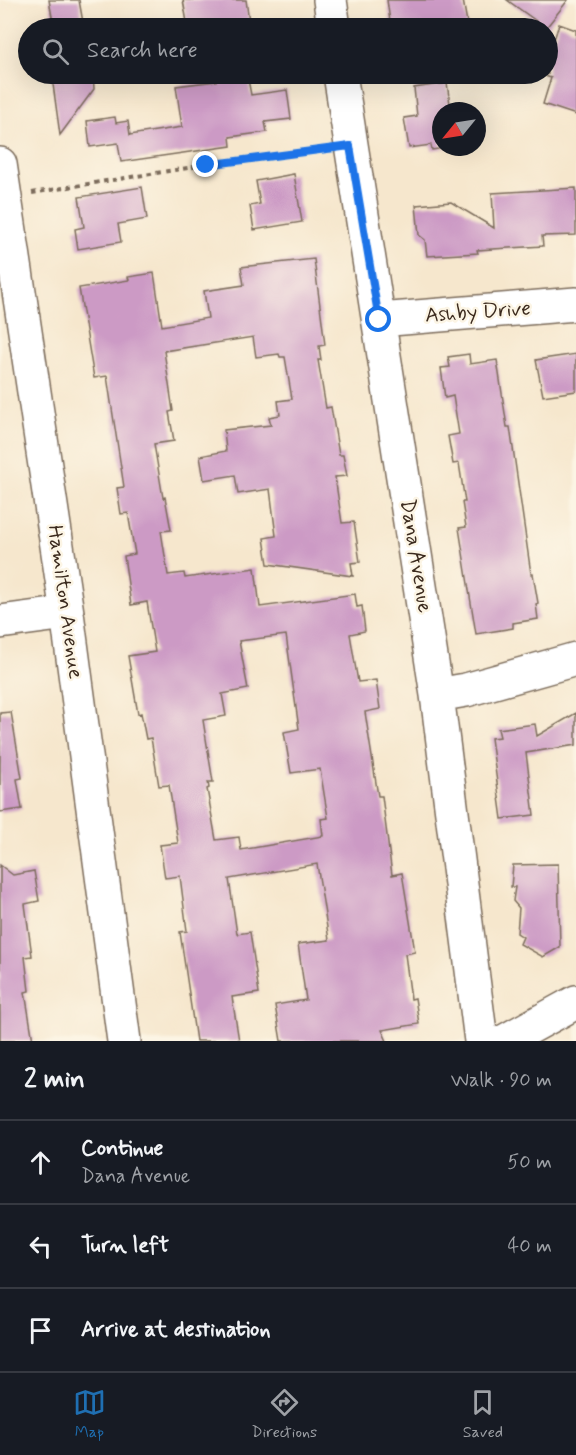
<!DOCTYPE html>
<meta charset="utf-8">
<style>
:root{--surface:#171b24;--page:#20242c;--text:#f1f3f6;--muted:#9ea1a6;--line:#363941;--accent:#1f6fb2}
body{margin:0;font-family:Mynerve,sans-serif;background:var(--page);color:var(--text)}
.compass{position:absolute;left:432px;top:102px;width:54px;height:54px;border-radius:50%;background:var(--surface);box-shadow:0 6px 24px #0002;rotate:240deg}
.stop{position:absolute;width:18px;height:18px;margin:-14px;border:4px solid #1a73e8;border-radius:50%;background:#fff}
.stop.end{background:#1a73e8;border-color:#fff;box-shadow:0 2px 6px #0008}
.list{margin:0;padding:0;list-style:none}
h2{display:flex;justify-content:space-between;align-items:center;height:78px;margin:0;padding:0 24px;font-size:26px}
h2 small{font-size:20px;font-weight:400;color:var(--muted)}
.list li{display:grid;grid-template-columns:39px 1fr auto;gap:18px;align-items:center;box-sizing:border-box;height:84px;padding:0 24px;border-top:2px solid var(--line)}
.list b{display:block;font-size:22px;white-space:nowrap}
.list p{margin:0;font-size:20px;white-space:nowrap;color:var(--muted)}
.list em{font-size:20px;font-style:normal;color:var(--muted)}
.icon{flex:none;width:33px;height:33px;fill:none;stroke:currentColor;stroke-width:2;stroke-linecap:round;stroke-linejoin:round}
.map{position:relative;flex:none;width:576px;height:1041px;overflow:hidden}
.search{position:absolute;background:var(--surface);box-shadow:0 6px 24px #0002;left:18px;right:18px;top:18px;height:66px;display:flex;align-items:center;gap:15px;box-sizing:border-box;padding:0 21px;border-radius:33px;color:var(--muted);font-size:22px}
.sheet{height:330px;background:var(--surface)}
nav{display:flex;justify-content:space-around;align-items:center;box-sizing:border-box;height:84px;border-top:2px solid var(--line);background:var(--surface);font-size:16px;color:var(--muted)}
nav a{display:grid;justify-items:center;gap:3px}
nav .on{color:var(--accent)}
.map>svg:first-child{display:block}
.building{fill:#cc9ac5;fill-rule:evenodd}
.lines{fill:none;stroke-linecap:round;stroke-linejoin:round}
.minor-casing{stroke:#7c6c5b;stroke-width:36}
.path{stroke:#7c6c5b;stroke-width:4;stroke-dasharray:4.5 4.5;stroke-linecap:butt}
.minor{stroke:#fff;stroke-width:33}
.route{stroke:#1a73e8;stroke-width:8}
.labels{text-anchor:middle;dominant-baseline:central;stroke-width:5;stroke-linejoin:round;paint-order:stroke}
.street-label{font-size:21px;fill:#3b2a1e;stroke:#fcf5e5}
</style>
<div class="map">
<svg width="576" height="1041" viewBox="0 0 576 1041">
<rect width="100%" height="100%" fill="#fcf5e5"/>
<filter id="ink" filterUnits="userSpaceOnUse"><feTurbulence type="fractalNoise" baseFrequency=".0167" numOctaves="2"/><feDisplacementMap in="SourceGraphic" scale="12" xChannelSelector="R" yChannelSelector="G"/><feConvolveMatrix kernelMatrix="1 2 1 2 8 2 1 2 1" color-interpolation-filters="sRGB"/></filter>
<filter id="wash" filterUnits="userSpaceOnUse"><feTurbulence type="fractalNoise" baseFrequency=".008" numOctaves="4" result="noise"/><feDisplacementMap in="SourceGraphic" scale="24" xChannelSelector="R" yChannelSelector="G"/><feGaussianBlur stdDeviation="1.35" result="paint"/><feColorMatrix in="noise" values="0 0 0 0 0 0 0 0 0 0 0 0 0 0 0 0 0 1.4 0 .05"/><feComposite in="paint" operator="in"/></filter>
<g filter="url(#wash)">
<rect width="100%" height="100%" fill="#f6e7cd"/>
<g id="blocks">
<!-- building -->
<path class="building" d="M49,0H79L84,28H54Z
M183,0H246L250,28H188Z
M387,0H463L468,28H391Z
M507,0H568L546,28Z
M559,24L576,30V115L543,104L551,78L542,75L548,74V59Z
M72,74H93L94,89L60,135L52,77Z
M216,74H247L251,95L287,90L291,119L265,122L267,132L230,137L231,146L121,162L118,143L90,147L87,121L115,117L116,123L128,121L130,135L182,127L176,86L216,81Z
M447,83L451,111H441V147H451L432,150L431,145L409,148L404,118L417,116L414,88Z
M294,174L302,222L254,230L250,206L260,204L256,181Z
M142,187L147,219L118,224L121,242L78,249L75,229L84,227L79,197Z
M576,188V235L542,236L543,246L477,250L478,253L427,256L425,240L419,235L416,205L451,202L494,228L492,193Z
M314,259L325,345L319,346L321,360H318L326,408L331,407L339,455H343L347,476L335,477L342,523L354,522L360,562L351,563L353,576L268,564L264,538L276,536L270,489L238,494L235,475L204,480L200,456L226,451L224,430L271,425L269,417L280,415L278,401L292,399L285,357H280L279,354L256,357L253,337L164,351L173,411L169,412L174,441L154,444L163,498L165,497L171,530L161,531L168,575L184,573L185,578L255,568L260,607L355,594L357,607L362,606L365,631L350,634L358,682L376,680L380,709L365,712L378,796H382L392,875L402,873L415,952L405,954L411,999L415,998L419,1024L382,1030L387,1041H281L275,1005L306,1000L298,944L329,940L317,864L229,879L237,934L250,932L259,993L232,997L239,1041H196L180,932L187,931L180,876L165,878L160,845L178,843L169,785L159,786L151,738L146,739L141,713L138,714L128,656L155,652L147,602L131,605L124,556L135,554L128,513L121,514L117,488L124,487L107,376L94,378L79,288L129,280L128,277L154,273L162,326L208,318L204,291L244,285L241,267ZM286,635L299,729L284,732L291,773L320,769L328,818L321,819L323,836L241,850L239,837L216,840L207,789L209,788L208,782H213L203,720L226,716L222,694L248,689L239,641Z
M469,354L470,364L497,360L507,427H510L531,574H533L538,603L536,604L538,619L513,623V628L476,634L459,528L466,527L462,502H465L459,463L453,464L448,436L459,434L453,396L445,398L441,368L450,367L448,357Z
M576,354V391L543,396L536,360Z
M11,712L22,778L17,779L22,809L0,812V713Z
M576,713V745L526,753L534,815L502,819L491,738L500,737L498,729L535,724L537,736Z
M558,864L560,947L543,957L520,944L523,937L517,933L519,908L513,901L515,887H511L513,865Z
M0,865L13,875L34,871L39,901L25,904L32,956L25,957L29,991L25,992L33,1041H0Z"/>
</g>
</g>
<g filter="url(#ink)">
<use href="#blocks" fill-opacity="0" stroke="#7c6c5b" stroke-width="1.5"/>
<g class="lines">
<!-- minor casing -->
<g class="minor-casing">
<path id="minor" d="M330,0L334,28
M340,74L437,695L481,1041
M0,164L67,613L124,1041
M379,320L576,304
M0,622L67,613
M437,695L466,690L576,659
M505,1041L576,1002"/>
</g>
<!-- path -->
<path class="path" d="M32,193L206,165L324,149"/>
<!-- minor -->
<use href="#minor" class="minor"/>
</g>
</g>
<g class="lines" filter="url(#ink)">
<!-- route -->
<path class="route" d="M206,165L350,146L379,320"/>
</g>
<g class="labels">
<!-- street labels -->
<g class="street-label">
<text transform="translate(478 312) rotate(-4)">Ashby Drive</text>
<text transform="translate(416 556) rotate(81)">Dana Avenue</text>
<text transform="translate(65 602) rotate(82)">Hamilton Avenue</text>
</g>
</g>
</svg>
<svg class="compass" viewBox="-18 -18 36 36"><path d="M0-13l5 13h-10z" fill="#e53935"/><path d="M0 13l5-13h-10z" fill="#9ea1a6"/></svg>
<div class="stop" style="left:379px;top:320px"></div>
<div class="stop end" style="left:206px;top:165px"></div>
<div class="search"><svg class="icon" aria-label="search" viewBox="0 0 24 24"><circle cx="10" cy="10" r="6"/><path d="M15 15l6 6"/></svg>Search here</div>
</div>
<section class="sheet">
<h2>2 min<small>Walk · 90 m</small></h2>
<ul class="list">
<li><svg class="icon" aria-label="ahead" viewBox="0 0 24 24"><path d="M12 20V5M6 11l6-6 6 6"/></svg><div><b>Continue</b><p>Dana Avenue</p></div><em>50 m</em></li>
<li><svg class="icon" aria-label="left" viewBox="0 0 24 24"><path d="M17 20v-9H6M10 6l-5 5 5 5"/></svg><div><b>Turn left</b></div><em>40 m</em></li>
<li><svg class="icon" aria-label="arrive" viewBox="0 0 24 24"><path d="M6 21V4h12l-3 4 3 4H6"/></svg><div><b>Arrive at destination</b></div></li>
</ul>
</section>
<nav>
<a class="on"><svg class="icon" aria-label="map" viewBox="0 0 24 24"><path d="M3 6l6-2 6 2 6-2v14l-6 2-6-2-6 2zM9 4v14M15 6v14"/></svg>Map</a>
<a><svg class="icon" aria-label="directions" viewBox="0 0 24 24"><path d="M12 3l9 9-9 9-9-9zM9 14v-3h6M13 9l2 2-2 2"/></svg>Directions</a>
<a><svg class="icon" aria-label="saved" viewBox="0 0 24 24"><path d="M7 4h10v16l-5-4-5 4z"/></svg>Saved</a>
</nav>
